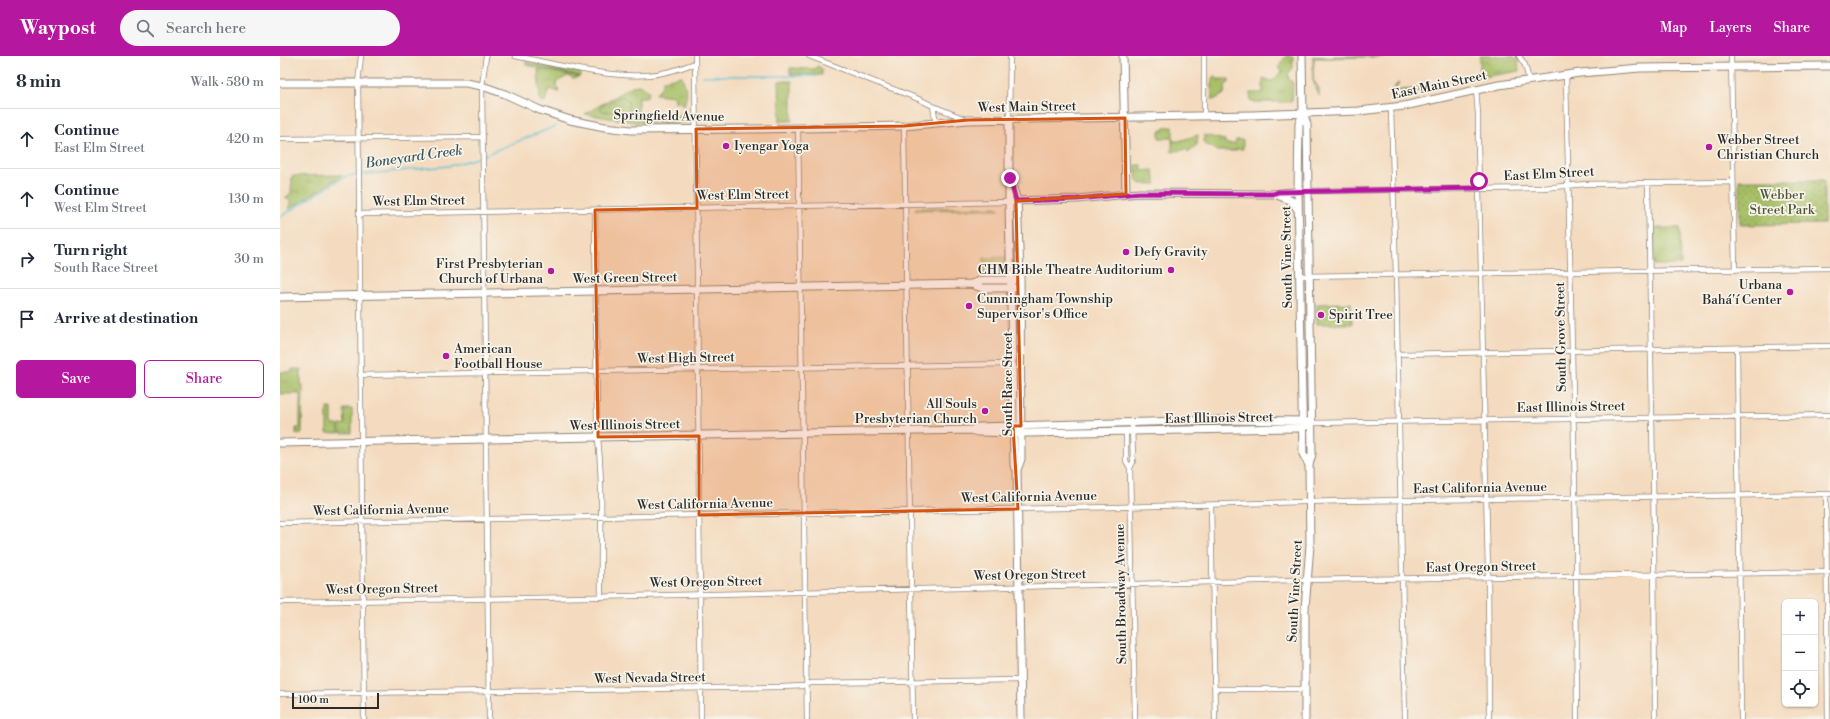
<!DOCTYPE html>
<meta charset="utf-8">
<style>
:root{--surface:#fff;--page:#f6f6f7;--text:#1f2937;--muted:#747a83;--line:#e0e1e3;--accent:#b5179e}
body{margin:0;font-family:"Libre Bodoni",serif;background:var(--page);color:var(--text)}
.controls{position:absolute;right:12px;bottom:12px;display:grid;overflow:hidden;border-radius:6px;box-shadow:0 1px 3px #0004}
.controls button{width:36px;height:36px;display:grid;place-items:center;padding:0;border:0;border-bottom:1px solid var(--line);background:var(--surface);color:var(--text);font:20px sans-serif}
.scale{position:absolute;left:12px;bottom:10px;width:87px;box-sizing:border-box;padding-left:4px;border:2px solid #2b2b2b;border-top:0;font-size:11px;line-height:14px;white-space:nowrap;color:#2b2b2b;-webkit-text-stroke:3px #f7f3e8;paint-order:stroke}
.stop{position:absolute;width:12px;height:12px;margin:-9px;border:3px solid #b5179e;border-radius:50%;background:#fff}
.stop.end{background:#b5179e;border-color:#fff;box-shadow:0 1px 4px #0008}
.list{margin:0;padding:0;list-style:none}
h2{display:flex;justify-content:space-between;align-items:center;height:52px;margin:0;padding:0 16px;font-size:17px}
h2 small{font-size:13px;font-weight:400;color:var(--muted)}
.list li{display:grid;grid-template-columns:26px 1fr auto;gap:12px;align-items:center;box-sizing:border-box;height:60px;padding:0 16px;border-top:1px solid var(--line)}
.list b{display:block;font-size:15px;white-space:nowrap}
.list p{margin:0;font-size:13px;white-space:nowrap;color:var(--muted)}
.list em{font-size:13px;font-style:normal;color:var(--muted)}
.actions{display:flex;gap:8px;padding:12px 16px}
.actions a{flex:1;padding:9px 0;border:1px solid var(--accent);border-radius:6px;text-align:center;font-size:14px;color:var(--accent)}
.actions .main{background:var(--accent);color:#fff}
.icon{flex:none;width:22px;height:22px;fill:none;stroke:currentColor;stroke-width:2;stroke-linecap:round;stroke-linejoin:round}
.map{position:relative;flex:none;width:1550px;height:663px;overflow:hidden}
header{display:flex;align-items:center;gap:24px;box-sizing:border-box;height:56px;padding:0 20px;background:var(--accent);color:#fff}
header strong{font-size:19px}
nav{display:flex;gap:22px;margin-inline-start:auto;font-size:14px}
.search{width:280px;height:36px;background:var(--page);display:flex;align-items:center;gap:10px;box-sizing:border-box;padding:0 14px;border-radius:22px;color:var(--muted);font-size:15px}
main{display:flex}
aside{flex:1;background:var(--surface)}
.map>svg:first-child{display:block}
.grass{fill:url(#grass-tufts);stroke:#687448}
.park{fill:url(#park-dots);stroke:#687448}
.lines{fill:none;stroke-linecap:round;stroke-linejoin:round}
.stream{stroke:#56bfd3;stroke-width:1.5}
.street-casing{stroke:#908375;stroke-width:6}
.secondary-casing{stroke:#908375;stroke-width:9}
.street{stroke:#fff;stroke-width:4.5}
.secondary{stroke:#fff;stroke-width:7}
.route{stroke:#b5179e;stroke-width:5}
.marked{fill:#d5540f;fill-opacity:0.2;stroke:#d5540f;stroke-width:3;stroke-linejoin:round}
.poi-dot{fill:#b5179e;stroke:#f7f3e8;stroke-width:1.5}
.labels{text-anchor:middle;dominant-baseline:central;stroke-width:3.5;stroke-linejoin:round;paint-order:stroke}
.street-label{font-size:13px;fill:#2b2b2b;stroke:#f7f3e8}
.poi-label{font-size:13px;fill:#2b2b2b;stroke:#f7f3e8;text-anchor:start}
.park-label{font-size:13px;fill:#50573c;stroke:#f7f3e8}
.water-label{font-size:14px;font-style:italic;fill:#38575d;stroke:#f7f3e8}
</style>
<header>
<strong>Waypost</strong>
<div class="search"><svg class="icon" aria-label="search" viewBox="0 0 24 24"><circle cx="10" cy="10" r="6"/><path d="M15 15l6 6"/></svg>Search here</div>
<nav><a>Map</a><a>Layers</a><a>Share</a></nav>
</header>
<main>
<aside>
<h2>8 min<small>Walk · 580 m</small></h2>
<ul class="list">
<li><svg class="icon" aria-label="ahead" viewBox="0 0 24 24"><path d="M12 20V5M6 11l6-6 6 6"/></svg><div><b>Continue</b><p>East Elm Street</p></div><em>420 m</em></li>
<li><svg class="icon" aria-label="ahead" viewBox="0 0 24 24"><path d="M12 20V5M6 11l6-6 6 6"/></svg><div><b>Continue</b><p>West Elm Street</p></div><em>130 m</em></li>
<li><svg class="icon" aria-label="right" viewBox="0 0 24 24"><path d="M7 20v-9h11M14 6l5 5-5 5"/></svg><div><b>Turn right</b><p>South Race Street</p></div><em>30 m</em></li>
<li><svg class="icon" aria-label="arrive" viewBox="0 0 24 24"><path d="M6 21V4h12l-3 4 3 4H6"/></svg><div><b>Arrive at destination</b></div></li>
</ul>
<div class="actions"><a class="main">Save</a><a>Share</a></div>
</aside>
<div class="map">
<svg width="1550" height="663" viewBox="0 0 1550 663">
<defs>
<pattern id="grass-tufts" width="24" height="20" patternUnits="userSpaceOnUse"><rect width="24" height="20" fill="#a5be64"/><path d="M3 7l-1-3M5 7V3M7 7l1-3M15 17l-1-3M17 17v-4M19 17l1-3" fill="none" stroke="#879b53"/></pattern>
<pattern id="park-dots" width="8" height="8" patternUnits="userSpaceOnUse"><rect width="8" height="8" fill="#a5be64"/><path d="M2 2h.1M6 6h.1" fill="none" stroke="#879b53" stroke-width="1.8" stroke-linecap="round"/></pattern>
</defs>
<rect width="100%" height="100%" fill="#f7f3e8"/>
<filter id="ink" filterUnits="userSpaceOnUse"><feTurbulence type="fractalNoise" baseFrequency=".025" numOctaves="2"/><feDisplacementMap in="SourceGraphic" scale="8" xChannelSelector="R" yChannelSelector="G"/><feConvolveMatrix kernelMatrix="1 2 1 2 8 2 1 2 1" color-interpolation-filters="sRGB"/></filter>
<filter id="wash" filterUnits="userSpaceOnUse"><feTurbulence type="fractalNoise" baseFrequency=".012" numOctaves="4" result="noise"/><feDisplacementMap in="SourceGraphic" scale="16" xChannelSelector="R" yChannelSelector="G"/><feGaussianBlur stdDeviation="0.9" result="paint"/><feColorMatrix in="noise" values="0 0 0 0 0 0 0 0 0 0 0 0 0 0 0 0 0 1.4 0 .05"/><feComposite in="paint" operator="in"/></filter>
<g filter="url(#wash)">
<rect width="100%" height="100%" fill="#f4dbbf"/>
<!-- grass -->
<path class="grass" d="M1006,0H1013V12L1008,18L1009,23L1013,27L1012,44L1009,46H971L970,37H983V23L992,25L1002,15L998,12Z
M1033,0L1053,2L1054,0H1104L1103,1L1034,2L1033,24L1039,32V40L1033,24Z
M1200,0H1233L1238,6L1239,15L1203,21L1200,15Z
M246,6L301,16L300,20L246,9Z
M538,10L542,13V19L510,18V12L534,13Z
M258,13L300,21L293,23L288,20L276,26L279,36L269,33L265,46L260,45Z
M402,20L407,38L404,49H402V46H395L394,40L375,38L382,30L383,24Z
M934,20H936L937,23H949V27L946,28L944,38L934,44L932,43V22Z
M499,25H512V65H500Z
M1145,26L1152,27L1153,32L1117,39L1114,31L1118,27L1120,28L1117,29L1116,34L1119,35L1121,34L1145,32Z
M359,29L369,35L367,41H358V59H374V66H353L305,58L352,30Z
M401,58H403L407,66H375V61L401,60Z
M887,71H893V85H899L918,79L917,89L908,96L907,93L892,96V82H879V76Z
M924,79L945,84L946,88H955L956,84H963V93H956V95H936L932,91L924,88Z
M856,109H862V115L873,114L876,128C857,128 856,131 856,109Z
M62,119V120L9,153L11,145L5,142L11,137L12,120Z
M717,151L720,153L634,154L636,152Z
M1374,172H1400L1401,209H1374Z
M725,201C725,220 722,220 704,220V202Z
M12,313H21V329H23L22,378H16V372H20V338H0V316H11Z
M47,352H52V369H58L59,377H47Z
M64,353H72V377H60V369L65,368Z"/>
<!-- park -->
<path class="park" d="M339,41C349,40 349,50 348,58L322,55L320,51Z
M1459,124H1544V168L1460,169Z
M1071,247L1072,268H1037V248Z"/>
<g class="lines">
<!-- stream -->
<path class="stream" d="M618,3L627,0
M423,20H537
M204,99L276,70
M0,161L66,120L169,110L201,101"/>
</g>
</g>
<g filter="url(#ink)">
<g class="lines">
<!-- street casing -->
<g class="street-casing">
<path id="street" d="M81,0L78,27L84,663
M206,0L202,30L209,663
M235,0C276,8 326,22 368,19C384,18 400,13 415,7
M415,0L421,663
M529,0L641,44L653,50L685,63
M924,0V60
M1239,0L1245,9L1249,24
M1451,0L1455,214
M1286,19L1296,480L1297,663
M1196,33L1198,58V88L1208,515L1209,663
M653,50L656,67
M1111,52L1116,220L1125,663
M729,63L730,0
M624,70L633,663
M518,72L527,663
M0,83L203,81
M1368,127L1374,480L1375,663
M1028,135L1263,132L1306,128L1453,126
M315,154L317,374C324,429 320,485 321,540
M80,158L729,146
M1019,220L1550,212
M1457,292L1461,663
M1117,298L1550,290
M80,319L732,308
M1032,367L1550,359
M846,374V405L850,412L855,663
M850,412L853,406L852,366
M1546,438L1548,663
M931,449L935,663
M0,467L838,451L1062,445L1550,438
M0,546L309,541L1018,524L1550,516
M935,633H1025
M0,638L502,631L523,630L531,627L741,624"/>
</g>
<!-- secondary casing -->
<g class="secondary-casing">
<path id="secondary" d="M843,0L846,138
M1022,0L1023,57L1027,68L1032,398L1029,409L1030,489L1025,553V663
M0,27H186L202,30L225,38L260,54L290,64L325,71L351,74L472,73L624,70L688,64L972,59L1079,55L1124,50L1219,29L1300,17L1360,12L1550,10
M1023,57L1019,68L1018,135L1023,398L1029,409
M729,63V146L734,409L737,414
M730,122L737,145L740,218L741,403L737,414L741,663
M995,138L1012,145L1018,154
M733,145L797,143L859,137L993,138L1022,135
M691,228L702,232H736
M0,241L691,228L703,224H740
M691,374L699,371L939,364L1025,365
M0,387L690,374L698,376L747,377L1015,372H1022L1032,367"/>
</g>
<!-- street -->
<use href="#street" class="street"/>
<!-- secondary -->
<use href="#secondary" class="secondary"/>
</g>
</g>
<g class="lines" filter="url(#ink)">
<!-- route -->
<path class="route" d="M730,122L736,145L797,143L859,137L993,138L998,136L1200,132L1199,125"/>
</g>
<!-- marked area -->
<path class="marked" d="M845,62L846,138L736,145L741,370H733L738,453L419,459V380L318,381L315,154L417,152L416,73L624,70L688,64Z"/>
<!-- markers -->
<g class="poi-dot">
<circle cx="446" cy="90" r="4"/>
<circle cx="1429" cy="91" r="4"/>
<circle cx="846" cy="196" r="4"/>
<circle cx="891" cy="214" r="4"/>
<circle cx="271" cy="215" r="4"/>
<circle cx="1510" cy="236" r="4"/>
<circle cx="689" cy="250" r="4"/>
<circle cx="1041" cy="259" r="4"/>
<circle cx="166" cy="300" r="4"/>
<circle cx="705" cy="355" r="4"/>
</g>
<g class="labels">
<!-- street labels -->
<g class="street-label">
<text transform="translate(1159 29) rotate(-12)">East Main Street</text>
<text transform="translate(747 51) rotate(-1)">West Main Street</text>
<text transform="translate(389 60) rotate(1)">Springfield Avenue</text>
<text transform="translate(1269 118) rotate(-3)">East Elm Street</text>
<text transform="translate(463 139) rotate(-1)">West Elm Street</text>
<text transform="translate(139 145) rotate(-1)">West Elm Street</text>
<text transform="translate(1007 201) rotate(-91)">South Vine Street</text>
<text transform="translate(345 222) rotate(-1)">West Green Street</text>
<text transform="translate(1281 281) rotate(-91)">South Grove Street</text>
<text transform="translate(406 302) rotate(-1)">West High Street</text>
<text transform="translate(728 328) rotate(-90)">South Race Street</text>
<text transform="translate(1291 351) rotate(-1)">East Illinois Street</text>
<text transform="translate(939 362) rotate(-1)">East Illinois Street</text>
<text transform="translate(345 369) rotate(-1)">West Illinois Street</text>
<text transform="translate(1200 432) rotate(-1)">East California Avenue</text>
<text transform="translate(749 441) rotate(-1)">West California Avenue</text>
<text transform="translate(425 448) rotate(-1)">West California Avenue</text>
<text transform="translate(101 454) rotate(-1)">West California Avenue</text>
<text transform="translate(1201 511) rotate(-1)">East Oregon Street</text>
<text transform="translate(750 519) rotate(-1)">West Oregon Street</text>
<text transform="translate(426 526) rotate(-1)">West Oregon Street</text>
<text transform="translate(102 533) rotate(-1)">West Oregon Street</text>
<text transform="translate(1015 535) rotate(-87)">South Vine Street</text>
<text transform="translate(841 538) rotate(-91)">South Broadway Avenue</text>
<text transform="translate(370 622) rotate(-1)">West Nevada Street</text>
</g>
<!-- poi labels -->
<g class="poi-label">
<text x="1437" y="84">Webber Street<tspan x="1437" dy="15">Christian Church</tspan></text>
<text x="454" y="90">Iyengar Yoga</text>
<text x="854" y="196">Defy Gravity</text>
<text x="263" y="208" text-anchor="end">First Presbyterian<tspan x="263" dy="15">Church of Urbana</tspan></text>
<text x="883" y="214" text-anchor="end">CHM Bible Theatre Auditorium</text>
<text x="1502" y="229" text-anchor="end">Urbana<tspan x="1502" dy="15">Bahá'í Center</tspan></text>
<text x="697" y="243">Cunningham Township<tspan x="697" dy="15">Supervisor's Office</tspan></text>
<text x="1049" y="259">Spirit Tree</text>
<text x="174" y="293">American<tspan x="174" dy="15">Football House</tspan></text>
<text x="697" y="348" text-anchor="end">All Souls<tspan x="697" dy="15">Presbyterian Church</tspan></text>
</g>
<!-- park labels -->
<g class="park-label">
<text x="1502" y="139">Webber<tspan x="1502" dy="15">Street Park</tspan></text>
</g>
<!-- water labels -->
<g class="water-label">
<text transform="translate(134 101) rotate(-8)">Boneyard Creek</text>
</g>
</g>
</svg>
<div class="controls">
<button>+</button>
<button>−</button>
<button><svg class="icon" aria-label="locate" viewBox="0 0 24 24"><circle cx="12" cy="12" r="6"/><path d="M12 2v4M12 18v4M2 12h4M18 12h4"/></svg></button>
</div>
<div class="scale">100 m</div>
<div class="stop" style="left:1199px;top:125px"></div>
<div class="stop end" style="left:730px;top:122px"></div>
</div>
</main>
